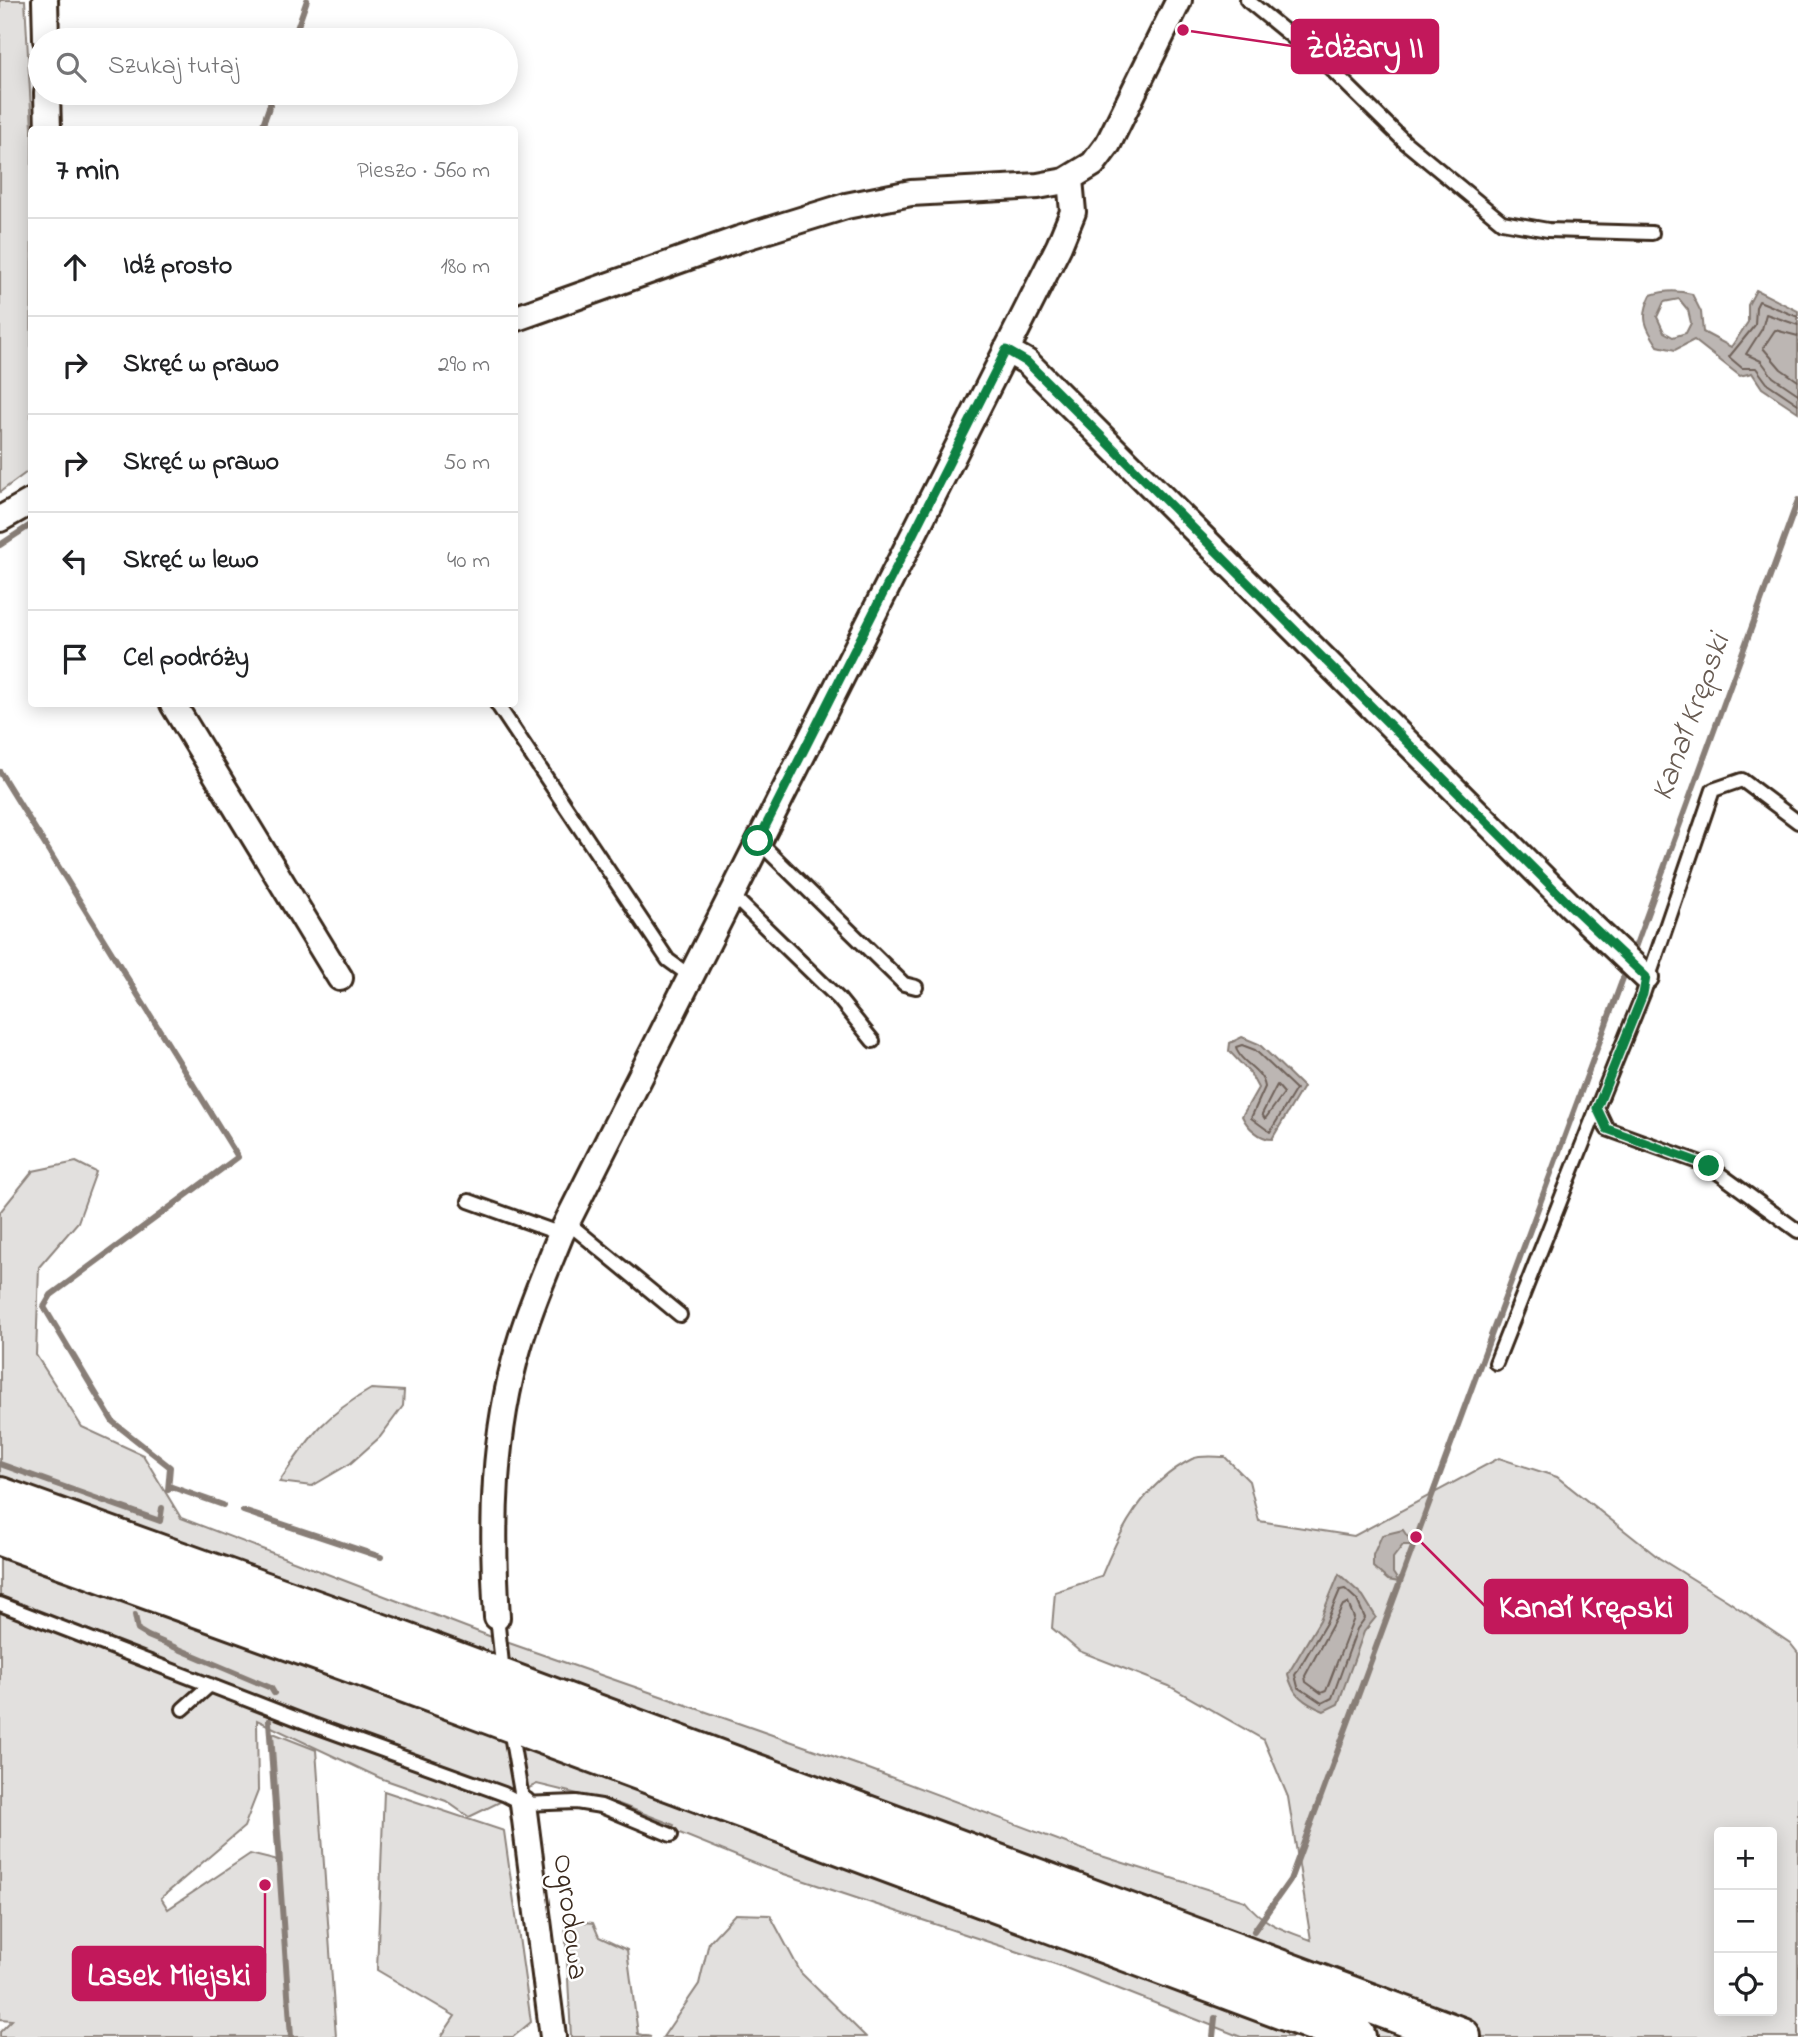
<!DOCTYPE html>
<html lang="pl">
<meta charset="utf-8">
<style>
:root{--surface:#fff;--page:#f2f2f2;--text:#202124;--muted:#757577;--line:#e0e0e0}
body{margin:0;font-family:"Indie Flower",sans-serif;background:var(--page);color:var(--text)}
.controls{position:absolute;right:21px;bottom:21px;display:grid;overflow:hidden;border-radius:7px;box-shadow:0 4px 18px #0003}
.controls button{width:63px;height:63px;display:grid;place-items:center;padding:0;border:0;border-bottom:2px solid var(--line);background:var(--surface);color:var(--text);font:35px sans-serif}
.stop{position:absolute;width:21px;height:21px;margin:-16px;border:5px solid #0b8043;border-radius:50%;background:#fff}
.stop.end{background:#0b8043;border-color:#fff;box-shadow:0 2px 7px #0008}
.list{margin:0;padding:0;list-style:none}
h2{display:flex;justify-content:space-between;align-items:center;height:91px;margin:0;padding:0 28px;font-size:30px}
h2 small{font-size:23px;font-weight:400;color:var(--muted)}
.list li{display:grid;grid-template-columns:46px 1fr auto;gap:21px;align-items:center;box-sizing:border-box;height:98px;padding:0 28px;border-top:2px solid var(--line)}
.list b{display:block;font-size:26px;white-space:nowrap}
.list em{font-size:23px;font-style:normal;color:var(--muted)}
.icon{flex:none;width:38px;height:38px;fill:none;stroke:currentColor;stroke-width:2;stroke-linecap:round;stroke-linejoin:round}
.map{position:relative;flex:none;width:1798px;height:2037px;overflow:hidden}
.search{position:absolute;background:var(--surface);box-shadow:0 4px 18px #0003;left:28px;top:28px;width:490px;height:77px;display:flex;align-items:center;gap:18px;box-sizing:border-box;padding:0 24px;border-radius:38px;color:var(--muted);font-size:26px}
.panel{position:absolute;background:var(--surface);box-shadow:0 4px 18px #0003;left:28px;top:126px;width:490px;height:581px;border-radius:7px}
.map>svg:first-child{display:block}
.green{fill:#e2e0de;stroke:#8e857e;stroke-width:2;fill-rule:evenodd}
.water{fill:#bcb6b3;stroke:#887e77;stroke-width:2;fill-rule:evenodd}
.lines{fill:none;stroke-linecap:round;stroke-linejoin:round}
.shore{stroke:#6f625a;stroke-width:2}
.stream{stroke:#887e77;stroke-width:6}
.service-casing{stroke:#3b2a1e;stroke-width:18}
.minor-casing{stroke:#3b2a1e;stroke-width:30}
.motorway-casing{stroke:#3b2a1e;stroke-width:44}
.service{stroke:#fff;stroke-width:12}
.minor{stroke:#fff;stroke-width:24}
.motorway{stroke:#fff;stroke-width:38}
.route{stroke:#0b8043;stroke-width:9}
.labels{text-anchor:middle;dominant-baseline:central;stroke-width:5;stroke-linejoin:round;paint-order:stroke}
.street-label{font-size:30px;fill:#3b2a1e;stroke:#fff}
.water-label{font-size:32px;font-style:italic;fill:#685b52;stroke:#fff}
.leader{fill:none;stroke:#c2185b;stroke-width:2.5}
.callout-dot{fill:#c2185b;stroke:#fff;stroke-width:2.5}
.callout{fill:#c2185b;stroke:#c2185b;stroke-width:2.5}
.callout-label{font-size:32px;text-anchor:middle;font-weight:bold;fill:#fff}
</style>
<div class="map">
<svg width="1798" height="2037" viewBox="0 0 1798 2037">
<rect width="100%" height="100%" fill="#fff"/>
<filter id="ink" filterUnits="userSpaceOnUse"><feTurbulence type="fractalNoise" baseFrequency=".0143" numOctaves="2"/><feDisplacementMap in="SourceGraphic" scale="14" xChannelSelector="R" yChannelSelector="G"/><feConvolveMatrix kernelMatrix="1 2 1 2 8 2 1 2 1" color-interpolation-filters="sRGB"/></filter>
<g filter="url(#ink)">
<!-- green -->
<path class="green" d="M0,0H25L32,129L31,469L0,492Z
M76,1162L96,1172L78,1222L39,1267L36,1355L82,1427L143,1455L181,1518L489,1636L861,1766L1095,1854L1245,1901C1263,1924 1284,1930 1311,1940L1288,1797L1264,1740L1169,1686L1079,1651L1052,1628L1055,1592L1101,1577C1120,1530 1144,1483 1192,1459C1201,1455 1215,1457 1225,1457L1249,1481L1259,1521L1354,1536L1499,1458L1557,1477L1659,1558L1728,1601L1790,1643L1798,1653V2037H1241L1058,1965L766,1868L672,1830L674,1825L619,1804L537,1784L469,1817L446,1801L380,1778L257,1720L258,1791L244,1827L161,1898L168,1909L250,1854L282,1862L273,1733L316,1750L336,2037H0V2032L12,2020L0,2019V1212L33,1171ZM1719,1832H1772V2011H1719Z
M371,1389L404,1391L403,1406L380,1437L351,1463L312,1486L279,1482C310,1437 322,1417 371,1389Z
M384,1791L504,1831L531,2022L513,2037H441L455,2016L377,1970Z
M735,1914L770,1915L801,1973L866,2037H663L699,1984L709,1942Z
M565,1920L593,1923L599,1937L627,1950L638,2034L651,2037H571Z"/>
<!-- water -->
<path class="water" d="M1756,290L1798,311V412L1762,388L1752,373L1740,376L1694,340L1675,350L1658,346C1645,327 1640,317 1651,295C1665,290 1678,290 1692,294L1701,312L1703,332L1731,347L1748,322V305ZM1679,299L1688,310L1691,323L1686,333L1673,337L1664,332L1657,317L1664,302Z
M1242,1037L1259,1044L1303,1087L1272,1139C1260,1139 1247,1127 1242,1116L1258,1088L1250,1073L1229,1051L1230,1043Z
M1403,1530L1413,1545H1403L1393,1558V1573L1399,1582L1388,1580L1373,1567V1555L1382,1535Z
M1339,1574L1363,1596L1376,1617L1364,1632L1338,1704L1324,1711C1304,1703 1292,1694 1288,1674L1320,1620Z"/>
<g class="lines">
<!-- shore -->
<path class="shore" d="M1798,317L1759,301L1756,307L1755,325L1729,357L1742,368H1756L1767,383L1798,404
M1798,325L1766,314L1762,329L1746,354L1761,361L1773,377L1798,394
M1798,336L1775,330L1763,348L1781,369L1798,381
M1242,1045L1255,1050L1296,1089L1270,1132L1251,1118L1265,1087C1262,1068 1239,1063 1236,1047Z
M1277,1085L1284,1093L1265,1119L1262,1114Z
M1345,1589L1357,1600L1365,1618L1357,1629L1332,1698L1322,1703L1298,1687L1295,1675L1326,1623L1340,1590Z
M1348,1603L1354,1618L1326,1691L1321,1693L1306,1682L1305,1676L1343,1605Z"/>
<!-- stream -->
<path class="stream" d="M293,40L307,0
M261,130L274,93
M0,545L32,524
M0,772L238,1157L51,1295L44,1307L113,1422L170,1467L168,1490
M1633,953L1798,500
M0,1464L160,1521L162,1508
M169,1486L223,1505
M243,1511L381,1557
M135,1615L138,1630L148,1636L271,1688L274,1693
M269,1721L291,2037
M1254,1931L1290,1880L1626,970
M1213,2037L1215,2018"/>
<!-- service casing -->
<g class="service-casing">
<path id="service" d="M1247,0L1329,67L1405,142L1502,222L1548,230L1652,233
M497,704L668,960L690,976
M1798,822L1742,780L1713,790L1643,994L1597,1108L1607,1129L1709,1166L1798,1231
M758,841L904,984L916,987
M731,894L839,999L873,1041
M469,1201L561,1234
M567,1222L680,1315
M1496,1363L1597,1108
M0,1604L305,1722L504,1794L523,1804L576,1802L601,1806L671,1835
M497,1617L503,1673
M183,1709L210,1685
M510,1729L523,1804"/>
</g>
<!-- minor casing -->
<g class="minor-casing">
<path id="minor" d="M45,0L46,40
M47,93L48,130
M514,319L739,239L846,206L911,193L1038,186L1065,181L1093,164L1108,144L1179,0
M1006,350L1027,362L1571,906L1646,977
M0,519L32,501
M173,704L340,978
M497,1617C491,1525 493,1434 519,1345C530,1307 546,1271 561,1234L1059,246L1073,212L1070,179
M523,1804L553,2037"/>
</g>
<!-- motorway casing -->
<g class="motorway-casing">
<path id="motorway" d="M0,1497L390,1637L1461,2037
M0,1536L368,1669L1356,2037"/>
</g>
<!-- service -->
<use href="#service" class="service"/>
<!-- minor -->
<use href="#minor" class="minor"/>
<!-- motorway -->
<use href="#motorway" class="motorway"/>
</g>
</g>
<g class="lines" filter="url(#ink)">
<!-- route -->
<path class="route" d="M758,841L1006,350L1027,362L1571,906L1646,977L1643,994L1597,1108L1607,1129L1709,1166"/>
</g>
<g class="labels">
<!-- street labels -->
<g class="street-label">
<text transform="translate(569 1917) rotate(83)">Ogrodowa</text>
</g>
<!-- water labels -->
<g class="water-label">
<text transform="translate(1692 718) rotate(-70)">Kanał Krępski</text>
</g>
</g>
<!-- callouts -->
<path class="leader" d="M1183 30L1292 46M1416 1537L1485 1606M265 1885L265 1973"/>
<g class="callout-dot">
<circle cx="1183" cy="30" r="7"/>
<circle cx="1416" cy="1537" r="7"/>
<circle cx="265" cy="1885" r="7"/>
</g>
<g class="callout">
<rect x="1292" y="20" width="146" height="53" rx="7"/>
<rect x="1485" y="1580" width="202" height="53" rx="7"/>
<rect x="73" y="1947" width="192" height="53" rx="7"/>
</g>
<g class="callout-label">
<text x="1365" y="57">Żdżary II</text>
<text x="1586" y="1617">Kanał Krępski</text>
<text x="169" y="1985">Lasek Miejski</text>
</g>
</svg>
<div class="controls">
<button>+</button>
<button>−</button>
<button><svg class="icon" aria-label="locate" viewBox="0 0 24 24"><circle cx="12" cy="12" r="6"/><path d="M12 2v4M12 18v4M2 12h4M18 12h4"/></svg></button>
</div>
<div class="stop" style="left:758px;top:841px"></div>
<div class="stop end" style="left:1709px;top:1166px"></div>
<div class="search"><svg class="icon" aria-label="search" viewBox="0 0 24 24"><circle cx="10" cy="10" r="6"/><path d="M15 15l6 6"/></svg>Szukaj tutaj</div>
<section class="panel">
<h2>7 min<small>Pieszo · 560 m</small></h2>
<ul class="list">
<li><svg class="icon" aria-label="ahead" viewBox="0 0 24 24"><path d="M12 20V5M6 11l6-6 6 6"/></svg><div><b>Idź prosto</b></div><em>180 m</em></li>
<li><svg class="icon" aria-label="right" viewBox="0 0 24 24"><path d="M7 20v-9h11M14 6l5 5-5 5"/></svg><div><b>Skręć w prawo</b></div><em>290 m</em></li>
<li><svg class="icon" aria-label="right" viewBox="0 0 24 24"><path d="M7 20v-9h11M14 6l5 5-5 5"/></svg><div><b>Skręć w prawo</b></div><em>50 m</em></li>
<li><svg class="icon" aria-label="left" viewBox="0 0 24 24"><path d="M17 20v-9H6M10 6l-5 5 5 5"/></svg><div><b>Skręć w lewo</b></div><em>40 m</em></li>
<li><svg class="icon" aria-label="arrive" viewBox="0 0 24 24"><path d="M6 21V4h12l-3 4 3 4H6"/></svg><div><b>Cel podróży</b></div></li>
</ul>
</section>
</div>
